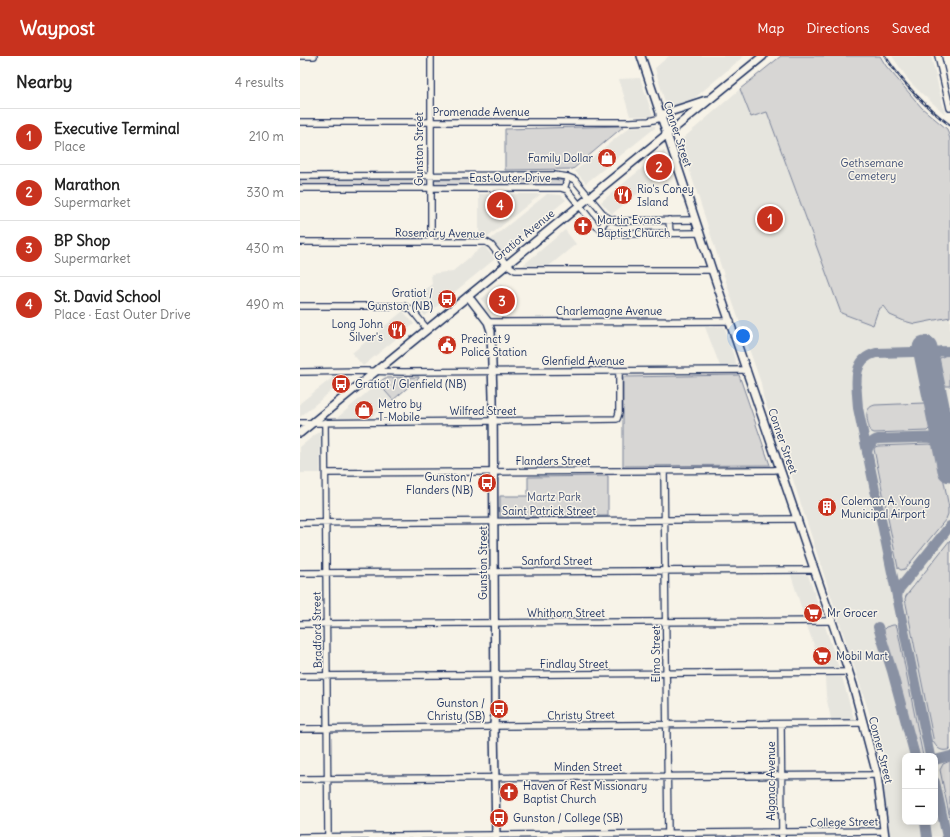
<!DOCTYPE html>
<meta charset="utf-8">
<style>
:root{--surface:#fff;--page:#f6f6f6;--text:#222;--muted:#767676;--line:#e0e0e0;--accent:#c8321e}
body{margin:0;font-family:Delius,sans-serif;background:var(--page);color:var(--text)}
.controls{position:absolute;right:12px;bottom:12px;display:grid;overflow:hidden;border-radius:8px;box-shadow:0 2px 10px #0003}
.controls button{width:36px;height:36px;display:grid;place-items:center;padding:0;border:0;border-bottom:1px solid var(--line);background:var(--surface);color:var(--text);font:20px sans-serif}
.you{position:absolute;left:443px;top:280px;width:14px;height:14px;margin:-10px;border:3px solid #fff;border-radius:50%;background:#1a73e8;box-shadow:0 0 0 6px #1a73e833}
.badge{display:grid;place-items:center;width:26px;height:26px;border-radius:50%;background:var(--accent);color:#fff;font-size:13px;font-weight:700}
.pin{position:absolute;translate:-50% -50%;border:2px solid #fff;box-shadow:0 1px 4px #0006}
.list{margin:0;padding:0;list-style:none}
h2{display:flex;justify-content:space-between;align-items:center;height:52px;margin:0;padding:0 16px;font-size:17px}
h2 small{font-size:13px;font-weight:400;color:var(--muted)}
.list li{display:grid;grid-template-columns:26px 1fr auto;gap:12px;align-items:center;box-sizing:border-box;height:56px;padding:0 16px;border-top:1px solid var(--line)}
.list b{display:block;font-size:15px;white-space:nowrap}
.list p{margin:0;font-size:13px;white-space:nowrap;color:var(--muted)}
.list em{font-size:13px;font-style:normal;color:var(--muted)}
.map{position:relative;flex:none;width:650px;height:781px;overflow:hidden}
header{display:flex;align-items:center;gap:24px;box-sizing:border-box;height:56px;padding:0 20px;background:var(--accent);color:#fff}
header strong{font-size:19px}
nav{display:flex;gap:22px;margin-inline-start:auto;font-size:14px}
main{display:flex}
aside{flex:1;background:var(--surface)}
.map>svg:first-child{display:block}
.built{fill:#e6e5de;fill-rule:evenodd}
.green{fill:#d7d6d4;stroke:#798299}
.lines{fill:none;stroke-linecap:round;stroke-linejoin:round}
.taxiway{stroke:#8991a3;stroke-width:10}
.runway{stroke:#8991a3;stroke-width:25}
.minor-casing{stroke:#1b2f5e;stroke-width:8}
.major-casing{stroke:#1b2f5e;stroke-width:10}
.minor{stroke:#f7f3e8;stroke-width:5.5}
.major{stroke:#f7f3e8;stroke-width:7}
.rail-casing{stroke:#1b2f5e;stroke-width:2.5}
.rail{stroke:#f7f3e8;stroke-width:1;stroke-dasharray:3;stroke-linecap:butt}
.labels{text-anchor:middle;dominant-baseline:central;stroke-width:3;stroke-linejoin:round;paint-order:stroke}
.street-label{font-size:11px;fill:#1b2f5e;stroke:#f7f3e8}
.poi-label{font-size:11px;fill:#1b2f5e;stroke:#f7f3e8;text-anchor:start}
.park-label{font-size:11px;fill:#415076;stroke:#f7f3e8}
</style>
<header>
<strong>Waypost</strong>
<nav><a>Map</a><a>Directions</a><a>Saved</a></nav>
</header>
<main>
<aside>
<h2>Nearby<small>4 results</small></h2>
<ul class="list">
<li><span class="badge">1</span><div><b>Executive Terminal</b><p>Place</p></div><em>210 m</em></li>
<li><span class="badge">2</span><div><b>Marathon</b><p>Supermarket</p></div><em>330 m</em></li>
<li><span class="badge">3</span><div><b>BP Shop</b><p>Supermarket</p></div><em>430 m</em></li>
<li><span class="badge">4</span><div><b>St. David School</b><p>Place · East Outer Drive</p></div><em>490 m</em></li>
</ul>
</aside>
<div class="map">
<svg width="650" height="781" viewBox="0 0 650 781">
<rect width="100%" height="100%" fill="#f7f3e8"/>
<filter id="ink" filterUnits="userSpaceOnUse"><feTurbulence type="fractalNoise" baseFrequency=".025" numOctaves="2"/><feDisplacementMap in="SourceGraphic" scale="8" xChannelSelector="R" yChannelSelector="G"/><feConvolveMatrix kernelMatrix="1 2 1 2 8 2 1 2 1" color-interpolation-filters="sRGB"/></filter>
<g filter="url(#ink)">
<!-- built -->
<path class="built" d="M369,0H444L390,46L367,53L355,12Z
M592,0H631L645,58L620,36L610,26Z
M340,22L353,60H330L319,23Z
M440,33L451,61L467,56L541,257L573,269L578,254L583,250L641,263L650,261V781H590L582,719L587,718L586,708L477,375L472,365L463,340L461,327L434,250L380,85ZM605,700H635V766H605Z
M355,70V72L286,127L275,115L330,71Z
M364,94L370,112L312,158L301,146Z
M179,138H241L188,181L179,180Z
M247,138L261,139L266,144L202,196L191,183Z
M265,174L276,188L249,210H222Z
M182,191H185L195,203L125,260L112,244L132,228L131,218L153,215Z
M201,227L212,240L192,256L181,243Z
M103,255L114,268L63,310L52,297Z
M424,270L437,310H420L405,271Z
M48,321L0,361V347L32,322Z
M78,327L93,344L70,362H37Z
M21,374L20,417H0V391Z
M491,519H508L522,560H504Z
M507,570H525L539,612L522,611Z
M525,621H542L554,663H531L526,640Z"/>
<!-- green -->
<path class="green" d="M481,0H580L586,10L622,52L647,73L650,83V261L615,268L604,265L590,259L583,250L578,254L573,269L541,257L467,56L451,61L440,33Z
M324,70L273,113L205,114V73Z
M0,123H124L125,124V128L123,129L0,130Z
M134,123H255L263,125V127L261,129H138L134,128Z
M646,299H650V330H642L638,309V306L640,302Z
M439,319L470,409L323,410V321Z
M119,321V322L93,344L78,327L85,322Z
M624,347L629,352L632,368L630,372L627,375L574,377L570,375C568,366 562,352 575,349Z
M630,388L635,390L638,394L649,452H648V458L646,463L605,513L601,514L598,512L574,393L575,391L578,390Z
M308,420V460L200,461V440H228V421Z
M650,484V693C643,696 638,694 634,687L605,543L606,540Z
M593,569H595L597,571L623,700H620L619,699L584,576V573L586,571Z
M650,705V763L640,714L643,708Z"/>
<g class="lines">
<!-- taxiway -->
<path class="taxiway" d="M628,306C630,300 634,297 641,295
M631,382C641,384 645,392 647,402
M567,397C568,390 571,385 578,383L650,381
M597,542L598,536L600,532L650,470
M578,571L592,615L615,700
M630,700L558,352C557,332 550,303 576,297L650,295
M635,704L650,700
M635,726L647,781
M625,766L627,781"/>
<!-- runway -->
<path class="runway" d="M625,292L650,414"/>
<!-- minor casing -->
<g class="minor-casing">
<path id="minor" d="M0,0H14
M638,0L650,52
M0,66H330L349,65L361,62
M0,120L254,119L268,121L275,124L305,160L310,163L319,165L395,164
M0,132H261L267,134L295,169C301,174 306,176 314,178L400,177
M264,133L268,121
M369,164L370,177
M300,173L307,162
M0,186H186L191,189L206,208L215,214H412
M131,186V0
M0,250H104L112,254L127,273
M188,266L431,265
M0,316L65,315L103,316L447,314
M25,366L28,781
M0,367L193,365L317,363L319,357V315
M364,415L368,781
M26,417L474,414L480,413
M0,467L498,463
M0,517L515,514
M0,568L532,565
M0,620L549,616
M481,668L482,781
M0,673L188,671L194,670L563,667
M0,723L577,719
M0,781L584,775"/>
</g>
<!-- major casing -->
<g class="major-casing">
<path id="major" d="M341,0L412,214L537,580L553,629L577,719L585,781
M360,59L388,50L406,44
M168,240L188,266L191,275L193,341L195,652L194,670L196,781
M0,377L463,0"/>
</g>
<!-- minor -->
<use href="#minor" class="minor"/>
<!-- major -->
<use href="#major" class="major"/>
<!-- rail casing -->
<g class="rail-casing">
<path id="rail" d="M585,0C602,26 624,50 650,69"/>
</g>
<!-- rail -->
<use href="#rail" class="rail"/>
</g>
</g>
<!-- icons -->
<defs>
<g id="shop-disc" transform="scale(1)"><circle r="9.5" fill="#c8321e" stroke="#f7f3e8"/><path d="M-5-2.5h2.3a2.7 3.5 0 0 1 5.4 0H5L5.5 6h-11ZM-1.5-2.5h3a1.5 2.3 0 0 0-3 0Z" fill="#fff"/></g>
<g id="restaurant-disc" transform="scale(1)"><circle r="9.5" fill="#c8321e" stroke="#f7f3e8"/><path d="M-5-6h1v4h1v-4h1v4h1v-4h1v5L-1.5 .5V6h-2V.5L-5-1ZM5-6V6H3V1.5H1.5Q1.5-4 5-6Z" fill="#fff"/></g>
<g id="church-disc" transform="scale(1)"><circle r="9.5" fill="#c8321e" stroke="#f7f3e8"/><path d="M-1.2-6h2.4v3.5h3.3v2.4h-3.3V6h-2.4V-.1h-3.3v-2.4h3.3Z" fill="#fff"/></g>
<g id="bus-disc" transform="scale(1)"><circle r="9.5" fill="#c8321e" stroke="#f7f3e8"/><path d="M-5-6H5V4H4V6H2V4H-2V6H-4V4H-5ZM-3.5-4V0h7V-4ZM-3.5 1.2v1.5H-2V1.2ZM2 1.2v1.5H3.5V1.2Z" fill="#fff"/></g>
<g id="civic-disc" transform="scale(1)"><circle r="9.5" fill="#c8321e" stroke="#f7f3e8"/><path d="M-.6-6.5H3V-4.5H.6V-3L4-1V1h2V6H-6V1h2V-1L-.6-3ZM-1.2 2.5V6h2.4V2.5Z" fill="#fff"/></g>
<g id="building-disc" transform="scale(1)"><circle r="9.5" fill="#c8321e" stroke="#f7f3e8"/><path d="M-4-6H4V6H1V3H-1V6H-4ZM-2.5-4.3h1.7v1.8h-1.7ZM.8-4.3h1.7v1.8H.8ZM-2.5-1h1.7V.8h-1.7ZM.8-1h1.7V.8H.8Z" fill="#fff"/></g>
<g id="supermarket-disc" transform="scale(1)"><circle r="9.5" fill="#c8321e" stroke="#f7f3e8"/><path d="M-6-5.5h2.5l.6 2H6L4.5 2H-2.5L-4.4-4H-6ZM-1.5 3.2a1.3 1.3 0 1 0 .1 0ZM3 3.2a1.3 1.3 0 1 0 .1 0Z" fill="#fff"/></g>
</defs>
<g fill-rule="evenodd">
<use href="#shop-disc" x="307" y="102"/>
<use href="#restaurant-disc" x="323" y="139"/>
<use href="#church-disc" x="283" y="170"/>
<use href="#bus-disc" x="147" y="243"/>
<use href="#restaurant-disc" x="97" y="274"/>
<use href="#civic-disc" x="147" y="289"/>
<use href="#bus-disc" x="41" y="328"/>
<use href="#shop-disc" x="64" y="354"/>
<use href="#bus-disc" x="187" y="427"/>
<use href="#building-disc" x="527" y="451"/>
<use href="#supermarket-disc" x="513" y="557"/>
<use href="#supermarket-disc" x="522" y="600"/>
<use href="#bus-disc" x="199" y="653"/>
<use href="#church-disc" x="209" y="736"/>
<use href="#bus-disc" x="199" y="762"/>
</g>
<g class="labels">
<!-- street labels -->
<g class="street-label">
<text x="181" y="56">Promenade Avenue</text>
<text transform="translate(378 78) rotate(72)">Conner Street</text>
<text transform="translate(119 93) rotate(-90)">Gunston Street</text>
<text x="210" y="122">East Outer Drive</text>
<text transform="translate(140 177) rotate(1)">Rosemary Avenue</text>
<text transform="translate(224 179) rotate(-39)">Gratiot Avenue</text>
<text x="309" y="255">Charlemagne Avenue</text>
<text x="283" y="305">Glenfield Avenue</text>
<text x="183" y="355">Wilfred Street</text>
<text transform="translate(483 385) rotate(71)">Conner Street</text>
<text x="253" y="405">Flanders Street</text>
<text x="249" y="455">Saint Patrick Street</text>
<text x="257" y="505">Sanford Street</text>
<text transform="translate(183 507) rotate(-90)">Gunston Street</text>
<text x="266" y="557">Whithorn Street</text>
<text transform="translate(17 574) rotate(-91)">Bradford Street</text>
<text transform="translate(356 598) rotate(-90)">Elmo Street</text>
<text x="274" y="608">Findlay Street</text>
<text transform="translate(281 659) rotate(-1)">Christy Street</text>
<text transform="translate(581 694) rotate(76)">Conner Street</text>
<text x="288" y="711">Minden Street</text>
<text transform="translate(471 725) rotate(-90)">Algonac Avenue</text>
<text transform="translate(544 766) rotate(-1)">College Street</text>
</g>
<!-- poi labels -->
<g class="poi-label">
<text x="293" y="102" text-anchor="end">Family Dollar</text>
<text x="337" y="133">Rio's Coney<tspan x="337" dy="13">Island</tspan></text>
<text x="297" y="164">Martin Evans<tspan x="297" dy="13">Baptist Church</tspan></text>
<text x="133" y="237" text-anchor="end">Gratiot /<tspan x="133" dy="13">Gunston (NB)</tspan></text>
<text x="83" y="268" text-anchor="end">Long John<tspan x="83" dy="13">Silver's</tspan></text>
<text x="161" y="283">Precinct 9<tspan x="161" dy="13">Police Station</tspan></text>
<text x="55" y="328">Gratiot / Glenfield (NB)</text>
<text x="78" y="348">Metro by<tspan x="78" dy="13">T-Mobile</tspan></text>
<text x="173" y="421" text-anchor="end">Gunston /<tspan x="173" dy="13">Flanders (NB)</tspan></text>
<text x="541" y="445">Coleman A. Young<tspan x="541" dy="13">Municipal Airport</tspan></text>
<text x="527" y="557">Mr Grocer</text>
<text x="536" y="600">Mobil Mart</text>
<text x="185" y="647" text-anchor="end">Gunston /<tspan x="185" dy="13">Christy (SB)</tspan></text>
<text x="223" y="730">Haven of Rest Missionary<tspan x="223" dy="13">Baptist Church</tspan></text>
<text x="213" y="762">Gunston / College (SB)</text>
</g>
<!-- park labels -->
<g class="park-label">
<text x="572" y="107">Gethsemane<tspan x="572" dy="13">Cemetery</tspan></text>
<text x="254" y="441">Martz Park</text>
</g>
</g>
</svg>
<div class="controls">
<button>+</button>
<button>−</button>
</div>
<div class="you"></div>
<div class="pin badge" style="left:470px;top:163px">1</div>
<div class="pin badge" style="left:359px;top:111px">2</div>
<div class="pin badge" style="left:202px;top:245px">3</div>
<div class="pin badge" style="left:200px;top:149px">4</div>
</div>
</main>
